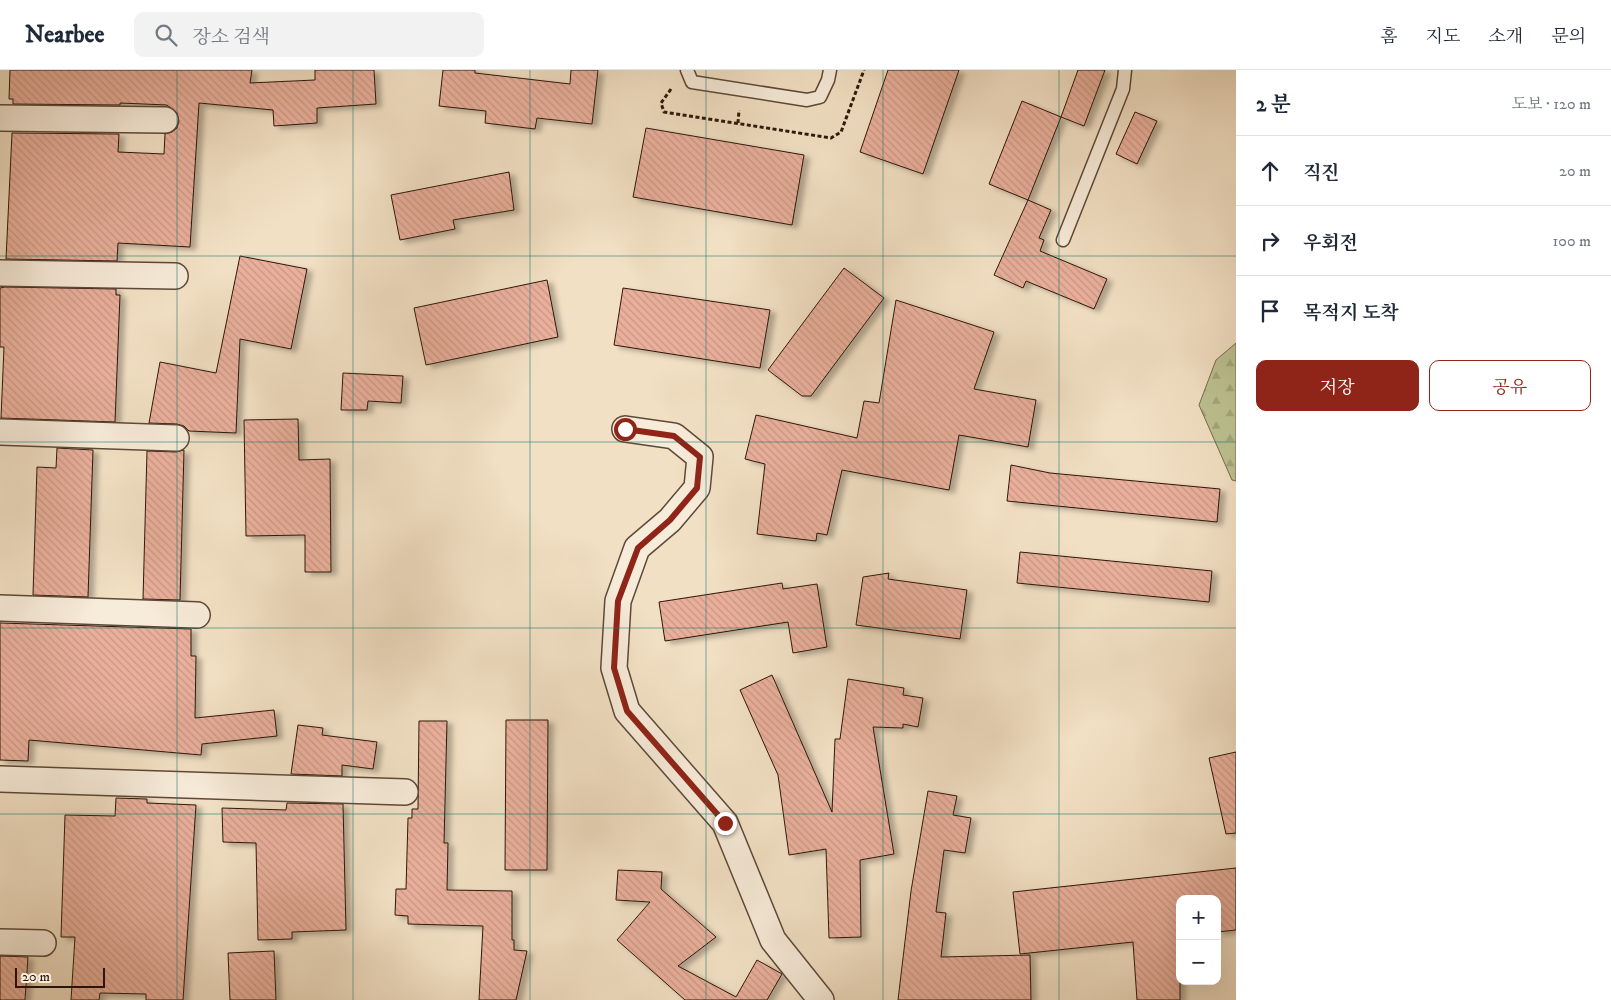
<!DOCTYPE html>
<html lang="ko">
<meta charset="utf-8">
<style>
:root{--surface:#fff;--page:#f2f2f3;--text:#1f2937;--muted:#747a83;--line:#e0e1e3;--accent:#8f2418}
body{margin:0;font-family:"IM FELL DW Pica","Noto Serif KR",serif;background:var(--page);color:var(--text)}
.controls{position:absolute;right:15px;bottom:15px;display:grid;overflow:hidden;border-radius:10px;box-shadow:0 5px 20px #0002}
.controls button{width:45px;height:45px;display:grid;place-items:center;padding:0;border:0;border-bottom:1px solid var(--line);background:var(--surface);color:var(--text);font:25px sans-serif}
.scale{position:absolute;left:15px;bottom:12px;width:90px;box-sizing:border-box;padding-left:5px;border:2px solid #2d1609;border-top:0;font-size:14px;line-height:18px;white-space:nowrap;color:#2d1609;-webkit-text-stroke:4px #f7ebd9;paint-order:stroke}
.stop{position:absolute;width:15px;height:15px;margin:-11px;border:4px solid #8f2418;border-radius:50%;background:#fff}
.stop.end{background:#8f2418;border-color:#fff;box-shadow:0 1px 5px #0008}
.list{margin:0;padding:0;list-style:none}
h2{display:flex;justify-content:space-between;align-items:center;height:65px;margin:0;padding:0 20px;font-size:21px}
h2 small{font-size:16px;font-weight:400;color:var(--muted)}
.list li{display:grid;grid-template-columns:32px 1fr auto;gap:15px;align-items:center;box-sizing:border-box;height:70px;padding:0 20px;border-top:1px solid var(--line)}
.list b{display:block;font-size:19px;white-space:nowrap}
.list em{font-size:16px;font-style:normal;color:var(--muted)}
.actions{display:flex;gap:10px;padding:15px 20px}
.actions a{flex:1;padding:11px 0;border:1px solid var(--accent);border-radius:10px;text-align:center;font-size:18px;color:var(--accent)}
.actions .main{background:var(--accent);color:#fff}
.icon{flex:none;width:28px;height:28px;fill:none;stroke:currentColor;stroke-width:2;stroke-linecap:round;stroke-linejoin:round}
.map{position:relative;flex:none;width:1236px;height:930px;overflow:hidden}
header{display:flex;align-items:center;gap:30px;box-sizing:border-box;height:70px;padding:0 25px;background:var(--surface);border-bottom:1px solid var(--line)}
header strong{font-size:24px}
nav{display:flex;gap:28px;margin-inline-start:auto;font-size:18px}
.search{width:350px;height:45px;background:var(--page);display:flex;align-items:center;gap:12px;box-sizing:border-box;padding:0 18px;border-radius:10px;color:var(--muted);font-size:19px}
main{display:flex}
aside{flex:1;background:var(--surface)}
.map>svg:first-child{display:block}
.forest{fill:url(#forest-firs);stroke:#756c4e}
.building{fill:url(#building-back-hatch);stroke:#2d1609;filter:url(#shadow)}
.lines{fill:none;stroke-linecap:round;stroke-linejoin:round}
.lane-casing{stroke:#5e4838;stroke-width:15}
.street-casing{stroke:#5e4838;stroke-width:28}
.path{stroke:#2d1609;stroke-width:3;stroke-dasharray:4 2.5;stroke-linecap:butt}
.lane{stroke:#f7ebd9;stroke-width:12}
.street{stroke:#f7ebd9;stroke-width:25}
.route{stroke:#8f2418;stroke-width:6}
.grid{fill:none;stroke:#0f766e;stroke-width:1;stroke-opacity:0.55}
</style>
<header>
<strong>Nearbee</strong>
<div class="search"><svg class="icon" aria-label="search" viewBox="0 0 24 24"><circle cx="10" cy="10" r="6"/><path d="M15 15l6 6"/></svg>장소 검색</div>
<nav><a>홈</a><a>지도</a><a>소개</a><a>문의</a></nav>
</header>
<main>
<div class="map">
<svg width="1236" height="930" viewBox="0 0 1236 930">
<defs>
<pattern id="forest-firs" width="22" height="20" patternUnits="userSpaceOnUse" patternTransform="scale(1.25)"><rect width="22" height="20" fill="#bdc292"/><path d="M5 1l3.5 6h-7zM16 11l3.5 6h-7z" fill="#a3a67d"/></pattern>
<pattern id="building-back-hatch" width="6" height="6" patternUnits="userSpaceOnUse" patternTransform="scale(1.25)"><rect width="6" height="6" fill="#eab09c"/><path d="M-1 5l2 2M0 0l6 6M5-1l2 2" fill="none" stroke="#c99785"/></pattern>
<filter id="shadow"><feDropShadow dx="5.5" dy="3" stdDeviation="2.5" flood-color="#0004"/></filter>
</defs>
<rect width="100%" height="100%" fill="#f2e0c4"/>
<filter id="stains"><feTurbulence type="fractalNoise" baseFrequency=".004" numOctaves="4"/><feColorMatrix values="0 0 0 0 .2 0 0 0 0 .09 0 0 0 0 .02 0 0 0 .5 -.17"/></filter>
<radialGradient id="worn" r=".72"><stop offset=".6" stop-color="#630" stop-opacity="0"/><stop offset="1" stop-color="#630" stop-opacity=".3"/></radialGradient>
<!-- forest -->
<path class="forest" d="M1236,273V411L1232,410L1199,335L1216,290Z"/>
<!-- building -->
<path class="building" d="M10,0H252L250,13L315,10V0H374L376,34L317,38V53L274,56L273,40L199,33L190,177L118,173L117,191L6,189L12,63L119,64L118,82L164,84L165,64L172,62L177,58L179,51L177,43L167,35L120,33V35L13,34V29H9Z
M443,0H475V3L570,14L571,0H598L592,54L537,48L535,59L485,53L486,41L439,36Z
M888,0H959L923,104L860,82Z
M1078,0H1105L1084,56L1061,47Z
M1022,31L1061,47L1028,130L1051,140L1039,168L1044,170L1040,181L1107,209L1094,239L1026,211L1023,218L994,205L1028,130L989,114Z
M1135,42L1157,51L1137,94L1116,84Z
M646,58L804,85L792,155L633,127Z
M509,102L514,140L453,150L455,159L400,170L391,125Z
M240,186L307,199L291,279L240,269L236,363L189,361L184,356L177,354L149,353L160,292L216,303Z
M844,198L884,228L811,326H802L768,300Z
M547,210L558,267L426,295L414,238Z
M5,217L116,219V225H120L115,352L1,348L4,277H0V218Z
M623,218L770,240L760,298L614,275Z
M896,230L994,262L974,319L1036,330L1028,377L959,365L949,420L842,400L827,465L817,463L816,471L757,464L765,394L745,389L756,345L857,368L864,331L879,333Z
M343,303L403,306L401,333L368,331L367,340H341Z
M298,349L299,390L330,389L331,502H305V465L246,466L244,350Z
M57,378L93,380L88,527L33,525L37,397L56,398Z
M184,380L180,530L143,529L147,381L176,382Z
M1011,395L1050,403L1220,419L1217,452L1007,431Z
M1020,482L1212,501L1209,532L1017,513Z
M889,503L888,509L967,520L960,569L856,555L863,507Z
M782,513L783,519L817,514L827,577L793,583L788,552L665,571L659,532Z
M0,553L191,559V586H196L195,648L274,640L277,666L202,674L201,685L29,670L28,691L0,690Z
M772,605L832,742L835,669H840L848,609L904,618L903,625L923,628L918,657L903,654V658L873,657L894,784L860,790L861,867L829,868L826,779L789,785L778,705L740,620Z
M506,650H548L547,800H505Z
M419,651H447L444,773H448L447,820L512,821V870H514V880L527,881L516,930H479L483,856L408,854V846L395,845L396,819H406L408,748H412V739H418Z
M298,655L323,658L322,665L377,672L373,699L342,695V706L291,704Z
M1236,682V763L1226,764L1209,688Z
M928,721L957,726L953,745L971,748L965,783L944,780L936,842L946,843L941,887L1030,885L1031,930H898L911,821Z
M116,728L147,729V733L196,735L183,930H146V924L100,923L99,930H71L75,867H61L65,745L115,746Z
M287,733L343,734L346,860L292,862V869L258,870L256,773L223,772L222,738L286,740Z
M1236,798V860L1217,862V829H1180V930H1137L1133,872L1020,884L1013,822Z
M618,800L662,802L661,819L716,867L678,896L736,927L757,890L782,904L767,930H685L617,870L650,832L616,830Z
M274,881L276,930H230L228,883Z
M0,886L28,887L25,930H0Z"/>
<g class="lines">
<!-- lane casing -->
<g class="lane-casing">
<path id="lane" d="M687,0L692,12L807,30L820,27L828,10L830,0
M1063,170L1123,19L1125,0"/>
</g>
<!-- street casing -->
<g class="street-casing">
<path id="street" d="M0,48L165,50
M0,203L175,206
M625,359L674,366L700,387L697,418L670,450L637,478L618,531L614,598L627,641L725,753L773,870L821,930
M0,362L176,368
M0,538L197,545
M0,709L405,722
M0,872L43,873"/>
</g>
<!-- path -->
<path class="path" d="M671,19L661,33L664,42L831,68L841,62L864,0
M738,53L739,40"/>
<!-- lane -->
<use href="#lane" class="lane"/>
<!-- street -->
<use href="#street" class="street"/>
</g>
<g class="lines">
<!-- route -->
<path class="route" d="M625,359L674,366L700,387L697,418L670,450L638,478L618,531L614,598L627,641L725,753"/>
</g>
<!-- grid -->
<path class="grid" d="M177,0V930M353,0V930M530,0V930M706,0V930M883,0V930M1059,0V930M0,186H1236M0,372H1236M0,558H1236M0,744H1236"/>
<rect width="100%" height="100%" filter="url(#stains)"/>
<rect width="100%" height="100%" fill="url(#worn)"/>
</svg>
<div class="controls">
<button>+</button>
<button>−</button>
</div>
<div class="scale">20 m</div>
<div class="stop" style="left:625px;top:359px"></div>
<div class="stop end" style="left:725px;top:753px"></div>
</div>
<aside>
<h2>2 분<small>도보 · 120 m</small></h2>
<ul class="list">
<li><svg class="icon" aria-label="ahead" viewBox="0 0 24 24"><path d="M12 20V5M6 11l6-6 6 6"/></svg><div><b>직진</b></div><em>20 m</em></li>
<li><svg class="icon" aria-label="right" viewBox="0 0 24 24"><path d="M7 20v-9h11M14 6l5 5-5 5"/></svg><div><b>우회전</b></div><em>100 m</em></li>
<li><svg class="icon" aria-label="arrive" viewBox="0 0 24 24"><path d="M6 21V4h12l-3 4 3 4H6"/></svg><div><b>목적지 도착</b></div></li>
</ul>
<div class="actions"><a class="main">저장</a><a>공유</a></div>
</aside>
</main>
